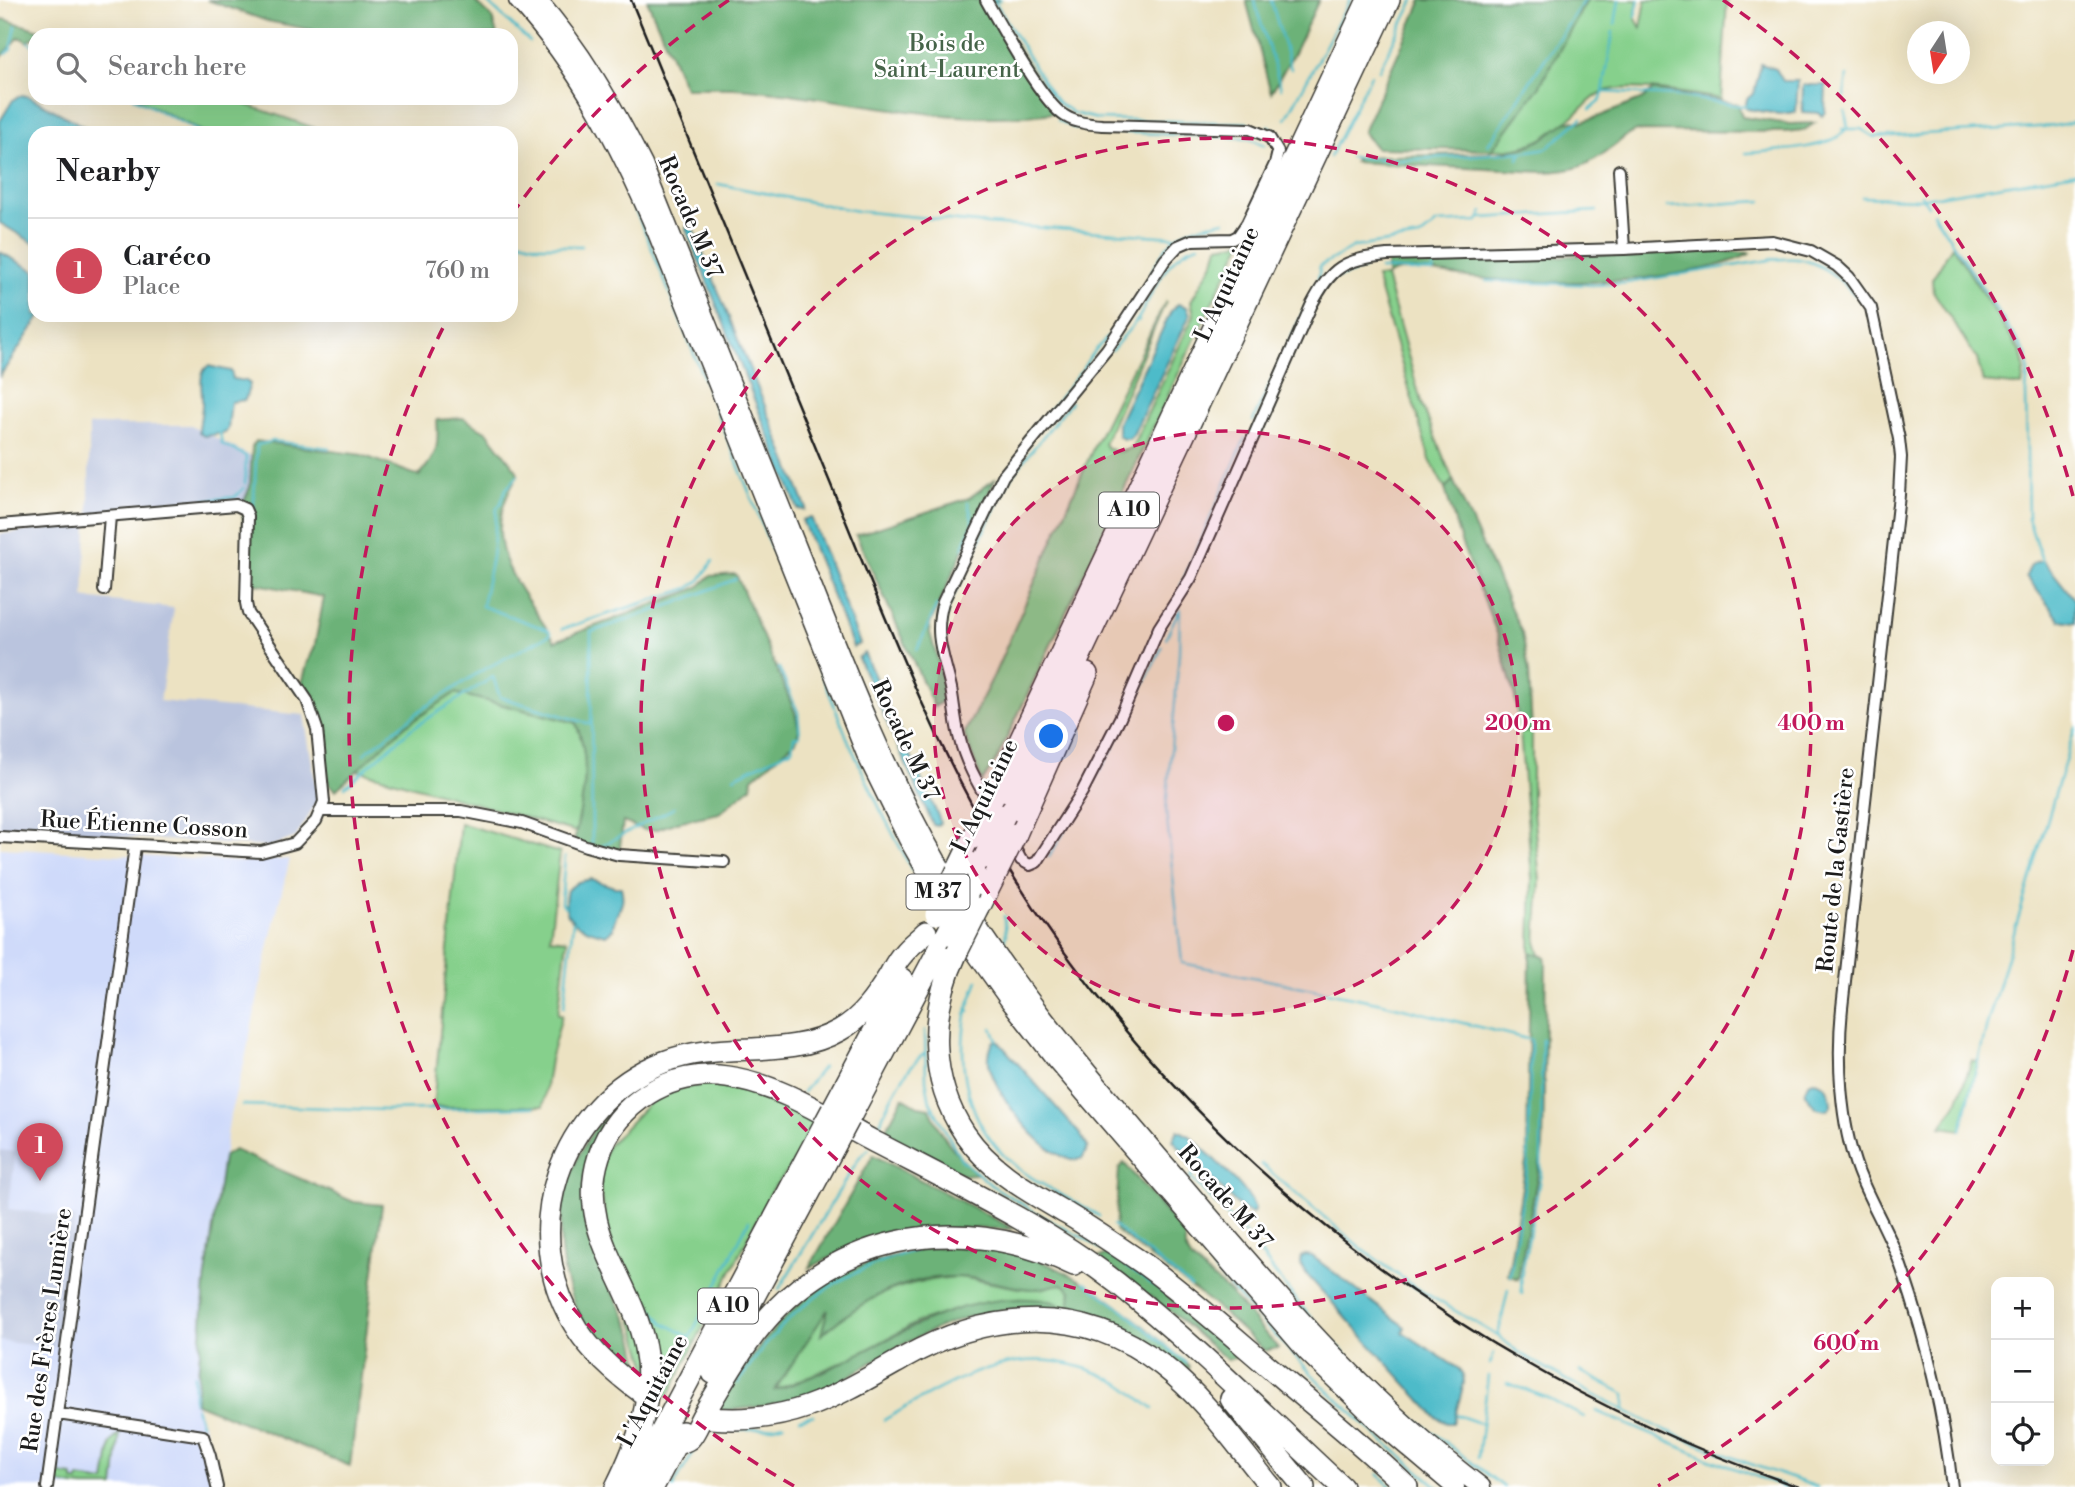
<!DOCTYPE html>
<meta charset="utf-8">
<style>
:root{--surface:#fff;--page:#f6f6f6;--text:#202124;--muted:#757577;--line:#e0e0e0;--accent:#d1495b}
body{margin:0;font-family:"Libre Bodoni",serif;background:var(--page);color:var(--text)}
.controls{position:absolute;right:21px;bottom:21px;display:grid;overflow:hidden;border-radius:14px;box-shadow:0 7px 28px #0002}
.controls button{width:63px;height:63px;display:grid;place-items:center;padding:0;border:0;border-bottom:2px solid var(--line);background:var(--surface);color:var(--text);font:35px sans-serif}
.compass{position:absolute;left:1907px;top:21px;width:63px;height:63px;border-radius:50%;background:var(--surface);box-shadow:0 7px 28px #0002;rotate:192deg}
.you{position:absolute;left:1052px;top:737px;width:24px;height:24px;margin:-18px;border:5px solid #fff;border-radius:50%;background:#1a73e8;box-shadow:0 0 0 10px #1a73e833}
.badge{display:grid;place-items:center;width:46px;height:46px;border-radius:50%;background:var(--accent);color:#fff;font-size:23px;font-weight:700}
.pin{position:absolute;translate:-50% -58px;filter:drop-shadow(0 2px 4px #0008)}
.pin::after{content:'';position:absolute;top:37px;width:24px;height:21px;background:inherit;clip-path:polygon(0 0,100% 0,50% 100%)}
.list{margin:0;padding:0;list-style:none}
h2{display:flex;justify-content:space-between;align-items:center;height:91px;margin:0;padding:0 28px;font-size:30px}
h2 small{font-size:23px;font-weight:400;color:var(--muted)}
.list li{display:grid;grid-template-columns:46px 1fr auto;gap:21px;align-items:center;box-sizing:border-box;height:105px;padding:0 28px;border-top:2px solid var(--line)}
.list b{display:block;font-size:26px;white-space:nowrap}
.list p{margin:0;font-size:23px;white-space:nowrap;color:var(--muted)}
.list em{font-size:23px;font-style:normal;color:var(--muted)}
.icon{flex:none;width:38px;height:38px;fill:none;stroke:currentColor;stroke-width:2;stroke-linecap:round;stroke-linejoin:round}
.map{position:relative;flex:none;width:2075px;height:1487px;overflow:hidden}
.search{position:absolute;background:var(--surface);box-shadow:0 7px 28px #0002;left:28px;top:28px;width:490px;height:77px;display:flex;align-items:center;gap:18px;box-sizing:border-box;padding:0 24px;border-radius:21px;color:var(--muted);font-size:26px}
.panel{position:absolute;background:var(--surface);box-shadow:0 7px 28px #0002;left:28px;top:126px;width:490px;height:196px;border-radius:21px}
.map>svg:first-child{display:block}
.built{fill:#cfdafa}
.industrial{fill:#bac4de}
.green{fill:#86d08c;stroke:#517654;stroke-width:2}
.forest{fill:#6cb278;stroke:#44674a;stroke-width:2}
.water{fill:#4ebbc9;stroke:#356c72;stroke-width:2}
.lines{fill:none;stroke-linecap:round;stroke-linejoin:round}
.stream{stroke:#4ebbc9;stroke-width:2.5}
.motorway-tunnel{stroke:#c2baa1;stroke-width:21;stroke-dasharray:21 10;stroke-linecap:butt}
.minor-casing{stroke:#3b3a35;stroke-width:14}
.trunk-casing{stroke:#3b3a35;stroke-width:21}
.motorway-casing{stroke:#3b3a35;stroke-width:24}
.minor{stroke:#fff;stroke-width:10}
.trunk{stroke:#fff;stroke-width:18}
.motorway{stroke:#fff;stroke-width:21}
.rail{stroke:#1c1c1c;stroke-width:2.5}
.motorway-bridge-casing{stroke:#3b3a35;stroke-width:24;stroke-linecap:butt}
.motorway-bridge{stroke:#fff;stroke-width:21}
.ring{fill:none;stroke:#c2185b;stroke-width:3.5;stroke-dasharray:12 9}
.labels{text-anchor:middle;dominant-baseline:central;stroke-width:5;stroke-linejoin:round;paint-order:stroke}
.shield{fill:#fff;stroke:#606060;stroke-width:2}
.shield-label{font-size:21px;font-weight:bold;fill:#1c1c1c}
.park-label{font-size:23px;fill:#466449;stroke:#fff}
.street-label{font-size:23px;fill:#1c1c1c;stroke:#fff}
.centre{fill:#c2185b;stroke:#fff;stroke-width:3.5}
.ring-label{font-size:21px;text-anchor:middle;font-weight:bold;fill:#c2185b;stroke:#fff;stroke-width:5;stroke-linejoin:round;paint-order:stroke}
</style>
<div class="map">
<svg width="2075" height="1487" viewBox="0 0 2075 1487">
<rect width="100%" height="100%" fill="#fff"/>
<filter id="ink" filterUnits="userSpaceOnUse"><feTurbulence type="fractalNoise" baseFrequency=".0143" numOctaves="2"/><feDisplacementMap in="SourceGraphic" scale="14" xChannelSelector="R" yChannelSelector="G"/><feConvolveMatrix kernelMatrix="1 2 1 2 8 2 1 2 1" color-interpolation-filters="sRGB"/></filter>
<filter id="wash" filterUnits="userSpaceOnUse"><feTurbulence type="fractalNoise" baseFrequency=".00686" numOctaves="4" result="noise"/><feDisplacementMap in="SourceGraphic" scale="28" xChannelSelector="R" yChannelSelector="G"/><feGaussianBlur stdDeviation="1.57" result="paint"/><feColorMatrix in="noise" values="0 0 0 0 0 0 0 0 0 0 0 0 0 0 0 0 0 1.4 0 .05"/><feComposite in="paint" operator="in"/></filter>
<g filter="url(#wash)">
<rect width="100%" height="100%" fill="#ece2c2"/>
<!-- built -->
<path class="built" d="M0,848L242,862L290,859L270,939L245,1059L230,1115L204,1293L196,1403L224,1487H0Z"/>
<!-- industrial -->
<path class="industrial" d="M89,425H191L252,457L250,487L246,498L242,506L89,517Z
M87,524L84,598L174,608L160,701L304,715L318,799L296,837L269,847L0,829V534Z
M0,1150L16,1152L8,1209L76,1218L54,1348L0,1341Z"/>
<!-- green -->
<path class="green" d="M1587,0H1638L1635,17L1641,28L1646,0H1727L1721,99C1694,95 1629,82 1603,92C1595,95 1585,106 1578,112C1549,137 1531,150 1492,150L1539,87Z
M135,98H227L329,133H205Z
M1245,237L1208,311L997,759L982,782L964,734L994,675L1095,444L1166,301L1104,444C1110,453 1124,453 1132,447L1194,315L1191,301L1214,261L1218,246L1237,243Z
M1952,246L2021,353L2024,367L2022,386L1983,382L1977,359L1933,291L1932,279Z
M1376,277H1386L1422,405L1453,480L1445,489L1430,460Z
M455,693L576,723C592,762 584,793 576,832L357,770L405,726Z
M1520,732H1532V801L1540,880L1536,942L1540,955L1530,953L1532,878Z
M460,823L560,853L550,938L567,940L558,1014L562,1015L550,1060L543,1106L433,1107Z
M1972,1060L1978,1062L1961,1130L1941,1127L1958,1100Z
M726,1080L818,1117L789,1170L773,1188L668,1397L654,1389L613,1258L598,1176L607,1147L659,1092Z
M957,1277C982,1280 1006,1287 1030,1289C1043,1290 1051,1284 1063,1284L1071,1291L1068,1314L1062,1313L1061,1306L958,1309L918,1322L852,1358L774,1391L829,1306L822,1334C867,1296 897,1282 957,1277Z
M120,1432L114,1487H83L54,1483L57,1467L60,1468L59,1474L73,1476V1481H78L79,1478L105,1482L111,1443Z"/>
<!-- forest -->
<path class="forest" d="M207,0H473L492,17L497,35H338L267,21Z
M647,0H1000L989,4L1059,112C956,129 851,99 749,89C728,87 706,88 685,88Z
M1246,0H1319L1294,53L1271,93Z
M1422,0H1587L1539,87L1492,150L1376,148L1363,132Z
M0,19H3L42,31L28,42L19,37L0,59Z
M1653,90L1738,104L1742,117L1790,124L1815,123L1804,130L1785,132L1638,131C1625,134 1620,142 1610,149C1585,168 1572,171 1542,172L1354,162L1355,159L1359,157L1497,153L1523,148L1541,140L1567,121L1581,122L1600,116L1643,99Z
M1699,250L1752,253C1725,266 1699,270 1669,275C1601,285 1535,284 1466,277C1447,275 1402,264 1387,276V261L1394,259H1502Z
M463,418L487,432L517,471L518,476C474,543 519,584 555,641L692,590L701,585L710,576L736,574L795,712L799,729L796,741L753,778L751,787L719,813L677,822L655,830H644L623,822L619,855L574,842C582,800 593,765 576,723L455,693L405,726L336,790L328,783C325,747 322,714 302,683L308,661L314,649L324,597L247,582L242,506L250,487L252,447L256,441L362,455L419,476C437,454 439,448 437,420Z
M995,479L930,624V633L946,689V699L934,707L856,535L969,498Z
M1453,480L1522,633L1529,671L1532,732H1520L1515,698L1498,636L1461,542L1445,489Z
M1530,953L1545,956L1546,962L1543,1148L1518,1279L1508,1275L1527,1156Z
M903,1097L918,1106L930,1108C939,1135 957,1155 977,1174L963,1175L884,1133Z
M613,1107C575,1163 575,1213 603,1274C612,1293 624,1311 632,1331C638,1347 639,1367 642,1384C620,1367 597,1345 583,1321C543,1253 558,1162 613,1107Z
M234,1150L354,1202L382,1205L350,1466L196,1403L205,1282L223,1157Z
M873,1155L1014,1229L940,1228L865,1241L809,1268Z
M1124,1163L1180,1229L1185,1237V1248L1192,1260L1230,1293L1278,1348L1265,1351L1210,1302L1115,1230L1119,1169Z
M936,1247C958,1247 979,1247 1000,1250C1076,1263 1134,1317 1189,1366L1187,1376L1069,1314L1071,1291L1063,1284C1052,1284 1044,1290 1032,1289C1007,1288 982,1277 957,1277C902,1276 861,1301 821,1335L828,1309L775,1390C862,1365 934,1294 1030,1299C1041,1300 1051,1299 1061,1306L1062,1313C1046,1311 1030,1308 1014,1309C970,1311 928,1331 889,1352C864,1366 842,1383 815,1393C782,1405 750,1409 715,1411C748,1359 783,1307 838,1276C867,1259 903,1254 936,1247Z
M1113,1252L1243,1356L1227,1360L1170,1311L1098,1258Z"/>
<!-- water -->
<path class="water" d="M1761,64L1776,69L1783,81H1798L1796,112L1779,114L1747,109L1745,107L1747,99L1754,93Z
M1803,85H1826L1825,112L1822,116L1819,113L1802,112Z
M22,95L30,97L96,133H35V244L0,223V121L13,100Z
M692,226L806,507L805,510L798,509L686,229V227Z
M0,252L35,271V315H41L0,376Z
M1178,304L1187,307L1190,315L1133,435L1129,439H1123L1118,435V423L1171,311Z
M208,366L231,371L233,379L246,381L250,384L245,400L231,402L228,429L225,433L204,436L199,433C199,423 202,414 202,404C203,391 197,374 208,366Z
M811,517L860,644L853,647L802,520Z
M2038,561H2044L2075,600V622L2060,620L2026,576L2031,565Z
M864,653L939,818L940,823L936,826L933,825L858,658Z
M591,879L614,887H621C627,909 613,912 613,929L606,935C580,929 559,921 567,890L578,882Z
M997,1040L1080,1134L1088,1147L1083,1158C1051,1171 993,1092 989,1063C988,1056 990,1049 993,1042Z
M1813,1081C1827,1082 1831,1093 1831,1106L1827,1110C1815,1110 1811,1103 1805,1092L1809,1083Z
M1178,1130L1190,1136C1206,1153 1249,1188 1255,1209L1252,1214L1241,1208L1181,1149L1173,1140Z
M1305,1255L1312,1256L1405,1327L1403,1332L1459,1369L1463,1376L1464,1383L1453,1423H1447L1436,1417L1308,1276L1300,1263L1301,1257Z"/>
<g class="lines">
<!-- stream -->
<path class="stream" d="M485,0L530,42
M994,0L1051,94L1059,103L1073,113L1097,119L1248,123
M1254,0L1281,88
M1271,0L1291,69
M999,1L1000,0
M1635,17L1639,0
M1615,24L1619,0
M1613,32L1603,92L1677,96L1749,107
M28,42L35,46
M6,54L11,49L16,26
M1379,70L1414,0
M134,98L202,133
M1844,98L1847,76
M1590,109L1600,101L1603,93
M1845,111L1848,128
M1286,119L1350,0
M1058,120L1072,127L1090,131L1231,137L1250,139L1265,145
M1269,126L1280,133
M1842,129H1861L1874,137L2054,126L2075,122
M1488,145L1584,0
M1746,153C1769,151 1832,150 1845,130
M1330,157L1371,75
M1350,157L1402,160L1523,152
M1518,159L1523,152L1547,148L1582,118
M718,184L857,211L987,224L1175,237
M626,190L648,239L848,740L880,809L912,870
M1921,195L1928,206
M1862,197L1919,199L2075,173
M1667,207L1762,201
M1933,213L2027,356L2028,369L2026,393L2028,519L2043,563
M1481,218L1597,211
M511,238L539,246H582
M1770,259C1777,260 1788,258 1797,259C1821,262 1839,278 1855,295
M1380,269L1433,272V269
M1151,273C1172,233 1181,229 1225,221
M1332,279L1363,269
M1486,281L1595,285L1626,283L1770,260
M1139,321L1138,319C1154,292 1166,253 1199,245
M1112,350L1138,319
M1253,421L1318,280L1320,266L1354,247L1420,237L1437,223L1478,221L1483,212
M1036,427L1082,370L1091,355L1112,332
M220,433L222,444L246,456L245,483
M205,500L235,497L244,488
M253,516L257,445L273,441L329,448
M963,548L973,523L968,503
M1181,585L1245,438
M1180,609L1179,654L1166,810L1182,963L1387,1004L1531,1040L1528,1163L1510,1276
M946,611L1004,489L1016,470L1071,402
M562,629L689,588L700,580L713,561
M1166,638L1178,612
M917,650L937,605
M364,754L421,710L481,671L551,634L548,630L482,606L492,557L497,508L501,503L506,489L518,476
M734,777L792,749L794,737L800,735L798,712L779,668
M345,787L411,729L493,677L500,697L590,724
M592,843L591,632L676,603L736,579
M603,845L674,808
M1049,857L1112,750L1162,647
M565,907L561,903L565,857
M1004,940L1006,935L1004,916
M564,1007L573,922
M967,1010C956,1066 967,1124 1012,1163C1036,1184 1072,1199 1099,1216
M969,1012L967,1010L978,980
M992,1028L997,1040
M925,1030L926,1081L930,1102L961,1159L991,1185L1045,1218L1089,1241L1165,1293
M803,1092L823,1067
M242,1105L385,1110L534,1107
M880,1124C887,1104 907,1066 924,1054
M1961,1130L1988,1021L2075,727
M1261,1164L1362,1249L1413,1286L1498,1336L1521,1354L1594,1395L1660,1428L1739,1460L1817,1487
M1200,1168L1190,1177L1248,1237L1299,1304L1348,1357
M1161,1202L1193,1239L1212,1268L1325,1388L1383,1441L1438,1487
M1113,1225L1191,1287
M1084,1282L1123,1310L1186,1363
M779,1289L861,1155L869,1149
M636,1291L664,1323L690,1337L749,1221
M1522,1294L1521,1278L1541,1173L1542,1039
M1498,1336L1508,1289
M1490,1364L1494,1353
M1355,1365L1403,1410L1504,1487
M1580,1371L1625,1394V1410
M738,1383C787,1308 830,1276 915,1250
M1507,1383L1545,1397L1584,1417
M665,1388L690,1337
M194,1402V1375
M196,1408L201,1423
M1596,1411L1704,1457L1785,1487
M1457,1415L1480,1423
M800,1419L814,1415
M884,1420C962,1374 1029,1334 1119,1383C1131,1390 1142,1401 1153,1409
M728,1430L770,1428L784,1424
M1478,1458L1488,1376
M1378,1474L1391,1487
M673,1487L698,1444"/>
</g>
</g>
<g filter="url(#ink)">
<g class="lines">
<!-- motorway-tunnel -->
<path class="motorway-tunnel" d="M663,1405L679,1411L711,1418"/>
<!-- minor casing -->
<g class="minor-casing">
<path id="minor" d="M986,0C1000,25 1043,104 1065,116C1076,123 1089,124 1102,125L1250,129L1269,137L1278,152L1275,164L1247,223L1238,236L1232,239L1192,240L1178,246L1165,260L1107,349L1003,476L943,602C933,636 944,656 951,688C954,704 955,720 959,736C965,762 978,784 991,806
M1619,170L1624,249
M0,525L236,505L245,509L248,516L246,603L248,613L307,700L317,729L324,802L316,821L295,843L261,852L0,837
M104,590L110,516
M321,811H461L522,823L586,846L619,855L724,862
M1011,841L1021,860L1030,865L1037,862L1082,792L1120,718L1159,628L1191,578L1311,306C1332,266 1343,260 1387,255L1624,249L1772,241L1811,251L1837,266L1849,277L1871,308L1899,439L1901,457L1899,495L1842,1008C1837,1059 1840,1123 1858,1171C1871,1205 1891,1235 1902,1269C1926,1339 1944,1413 1952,1487
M58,1414L203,1436L210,1456L217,1487
M47,1487L135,846"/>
</g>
<!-- trunk casing -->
<g class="trunk-casing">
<path id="trunk" d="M518,0C580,67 620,147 656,230L866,754L908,839L965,938L1010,1001L1057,1061L1306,1351L1383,1426L1455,1487
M537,0C581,49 613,106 643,165C695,293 747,421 798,550C840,656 881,764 938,863C1011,991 1110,1099 1205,1211C1293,1313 1372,1405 1481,1487"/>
</g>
<!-- motorway casing -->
<g class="motorway-casing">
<path id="motorway" d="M994,796L1368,0
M1005,815L1389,0
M1016,834L1087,674
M957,871L973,838
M969,890L984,858
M979,908L995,876
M957,952C929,1011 928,1079 965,1134C991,1172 1030,1192 1069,1215C1094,1230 1119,1247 1144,1264C1192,1299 1237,1340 1283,1379C1324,1414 1368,1449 1407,1487
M832,1110L902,979
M849,1119L947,934
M713,1373L841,1134
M641,1392C616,1374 594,1355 577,1329C515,1233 559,1103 664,1062C721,1039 786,1061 840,1030C862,1018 876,997 889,976C893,969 897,960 903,954C909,946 919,939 926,932
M1231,1399L1304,1487
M711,1418C791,1425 837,1396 904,1358C988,1310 1083,1303 1162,1365C1205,1398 1237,1446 1271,1487
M675,1445C679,1443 687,1441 690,1438C695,1433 699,1422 703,1415C718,1391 731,1366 748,1343C824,1234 957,1209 1074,1265
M616,1487C638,1443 655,1398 645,1348C632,1279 575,1231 599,1156C616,1102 672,1069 727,1077C779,1084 826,1116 871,1140C955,1184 1042,1225 1117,1283C1197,1346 1267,1418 1342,1487
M632,1487L824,1125
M653,1487L682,1432"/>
</g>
<!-- minor -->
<use href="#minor" class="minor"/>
<!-- trunk -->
<use href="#trunk" class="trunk"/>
<!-- motorway -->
<use href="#motorway" class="motorway"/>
<!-- rail -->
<path class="rail" d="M631,0C699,161 765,323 831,485C884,614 933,744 1005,863C1186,1159 1474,1374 1799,1487"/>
<!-- motorway-bridge casing -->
<g class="motorway-bridge-casing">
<path id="motorway-bridge" d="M973,838L994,796
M984,858L1005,815
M995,876L1016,834
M936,914L957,871
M947,934L969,890
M957,952L979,908
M824,1125L832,1110
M841,1134L849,1119"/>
</g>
<!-- motorway-bridge -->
<use href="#motorway-bridge" class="motorway-bridge"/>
</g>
</g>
<!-- distance rings -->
<circle cx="1226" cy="723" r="292" fill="#c2185b" fill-opacity=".12"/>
<g class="ring">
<circle cx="1226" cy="723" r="292"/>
<circle cx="1226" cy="723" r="585"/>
<path d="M2073 950A877 877 0 0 1 1658 1486M794 1486A877 877 0 0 1 448 318M512 214A877 877 0 0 1 729 0M1723 0A877 877 0 0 1 2073 496"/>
</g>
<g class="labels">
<!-- shield labels -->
<g class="shield">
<rect x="1099" y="492.5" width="60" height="35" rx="5"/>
<rect x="906.5" y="874.5" width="63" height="35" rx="5"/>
<rect x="698" y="1288.5" width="60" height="35" rx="5"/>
</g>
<g class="shield-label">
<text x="1129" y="510">A 10</text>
<text x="938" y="892">M 37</text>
<text x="728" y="1306">A 10</text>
</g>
<!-- park labels -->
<g class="park-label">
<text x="947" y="44">Bois de<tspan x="947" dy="26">Saint-Laurent</tspan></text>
</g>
<!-- street labels -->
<g class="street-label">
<text transform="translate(690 217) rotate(67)">Rocade M 37</text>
<text transform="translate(1227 284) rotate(-65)">L'Aquitaine</text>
<text transform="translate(905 740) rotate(65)">Rocade M 37</text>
<text transform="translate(985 796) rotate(-64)">L'Aquitaine</text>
<text transform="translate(144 825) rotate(3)">Rue Étienne Cosson</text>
<text transform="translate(1836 870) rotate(-84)">Route de la Gastière</text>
<text transform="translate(1225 1197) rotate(49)">Rocade M 37</text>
<text transform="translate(47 1330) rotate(-82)">Rue des Frères Lumière</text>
<text transform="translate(653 1391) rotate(-62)">L'Aquitaine</text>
</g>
</g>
<circle cx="1226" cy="723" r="10" class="centre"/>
<g class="ring-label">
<text x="1518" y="730">200 m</text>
<text x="1811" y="730">400 m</text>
<text x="1846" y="1350">600 m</text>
</g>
</svg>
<div class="controls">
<button>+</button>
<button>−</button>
<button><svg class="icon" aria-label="locate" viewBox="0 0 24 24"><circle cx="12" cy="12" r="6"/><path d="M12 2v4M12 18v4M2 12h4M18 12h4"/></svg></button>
</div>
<svg class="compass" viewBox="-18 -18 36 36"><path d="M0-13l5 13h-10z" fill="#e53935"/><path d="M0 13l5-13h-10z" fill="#757577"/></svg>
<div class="you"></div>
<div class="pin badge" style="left:40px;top:1181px">1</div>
<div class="search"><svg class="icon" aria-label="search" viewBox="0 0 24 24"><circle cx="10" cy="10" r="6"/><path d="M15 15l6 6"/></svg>Search here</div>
<section class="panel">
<h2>Nearby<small></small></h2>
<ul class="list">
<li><span class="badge">1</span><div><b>Caréco</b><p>Place</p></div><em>760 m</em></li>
</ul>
</section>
</div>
